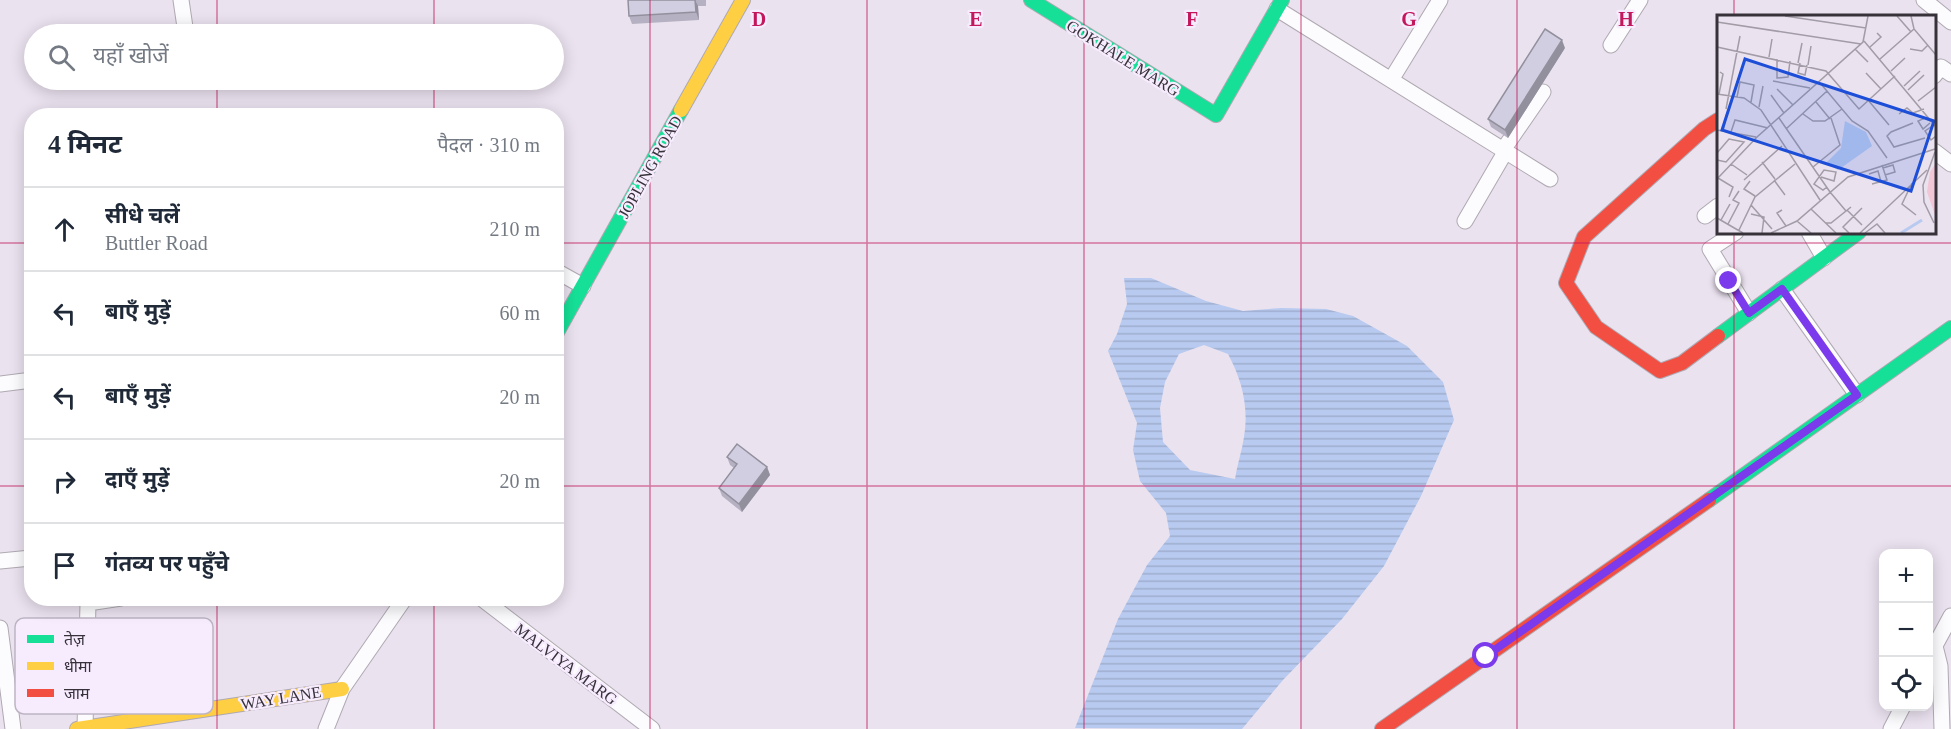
<!DOCTYPE html>
<html lang="hi">
<meta charset="utf-8">
<style>
:root{--surface:#fff;--page:#f2f2f3;--text:#1f2937;--muted:#747a83;--line:#e0e1e3}
body{margin:0;font-family:"Times New Roman","Noto Sans Devanagari",serif;background:var(--page);color:var(--text)}
.controls{position:absolute;right:18px;bottom:18px;display:grid;overflow:hidden;border-radius:12px;box-shadow:0 3px 15px #0003}
.controls button{width:54px;height:54px;display:grid;place-items:center;padding:0;border:0;border-bottom:2px solid var(--line);background:var(--surface);color:var(--text);font:30px sans-serif}
.stop{position:absolute;width:18px;height:18px;margin:-14px;border:4px solid #7c3aed;border-radius:50%;background:#fff}
.stop.end{background:#7c3aed;border-color:#fff;box-shadow:0 2px 6px #0008}
.list{margin:0;padding:0;list-style:none}
h2{display:flex;justify-content:space-between;align-items:center;height:78px;margin:0;padding:0 24px;font-size:26px}
h2 small{font-size:20px;font-weight:400;color:var(--muted)}
.list li{display:grid;grid-template-columns:39px 1fr auto;gap:18px;align-items:center;box-sizing:border-box;height:84px;padding:0 24px;border-top:2px solid var(--line)}
.list b{display:block;font-size:22px;white-space:nowrap}
.list p{margin:0;font-size:20px;white-space:nowrap;color:var(--muted)}
.list em{font-size:20px;font-style:normal;color:var(--muted)}
.icon{flex:none;width:33px;height:33px;fill:none;stroke:currentColor;stroke-width:2;stroke-linecap:round;stroke-linejoin:round}
.map{position:relative;flex:none;width:1951px;height:729px;overflow:hidden}
.search{position:absolute;background:var(--surface);box-shadow:0 3px 15px #0003;left:24px;top:24px;width:540px;height:66px;display:flex;align-items:center;gap:15px;box-sizing:border-box;padding:0 21px;border-radius:33px;color:var(--muted);font-size:22px}
.panel{position:absolute;background:var(--surface);box-shadow:0 3px 15px #0003;left:24px;top:108px;width:540px;height:498px;border-radius:24px}
.map>svg:first-child{display:block}
.water{fill:url(#water-rules);fill-rule:evenodd}
.lines{fill:none;stroke-linecap:round;stroke-linejoin:round}
.street-casing{stroke:#afa9b2;stroke-width:17}
.fast-casing{stroke:#afa9b2;stroke-width:16}
.slow-casing{stroke:#afa9b2;stroke-width:16}
.jam-casing{stroke:#afa9b2;stroke-width:16}
.street{stroke:#fcfbfd;stroke-width:15}
.fast{stroke:#16e098;stroke-width:14}
.slow{stroke:#ffcf43;stroke-width:14}
.jam{stroke:#f24e42;stroke-width:14}
.wall{fill:#b5b1c2}
.shaded-wall{fill:#93909e}
.building{fill:#d2cee1;stroke:#93909e;stroke-width:1.5}
.route{stroke:#7c3aed;stroke-width:8}
.grid{fill:none;stroke:#c2185b;stroke-width:1.5;stroke-opacity:0.55}
.labels{text-anchor:middle;dominant-baseline:central;stroke-width:4.5;stroke-linejoin:round;paint-order:stroke}
.street-label{font-size:16px;fill:#37323a;stroke:#f7ecfe}
.inset-river{fill:none;stroke:#b8caf0;stroke-width:3}
.inset-road{fill:none;stroke:#a29ca7;stroke-width:1.5}
.view{fill:#1d4ed8;fill-opacity:0.15;stroke:#1d4ed8;stroke-width:3}
.inset-edge{fill:none;stroke:#37323a;stroke-width:3}
.key{fill:#f7ecfe;stroke:#bdb4c3;stroke-width:1.5}
.key-label{font-size:16px;fill:#37323a}
.grid-label{font-size:20px;text-anchor:middle;font-weight:bold;fill:#c2185b;stroke:#f7ecfe;stroke-width:4.5;stroke-linejoin:round;paint-order:stroke}
</style>
<div class="map">
<svg width="1951" height="729" viewBox="0 0 1951 729">
<defs>
<pattern id="water-rules" width="6" height="5" patternUnits="userSpaceOnUse" patternTransform="scale(1.5)"><rect width="6" height="5" fill="#b8caf0"/><path d="M0 2.5h6" fill="none" stroke="#9faecf"/></pattern>
</defs>
<rect width="100%" height="100%" fill="#eae2ef"/>
<!-- water -->
<path class="water" d="M1124,278H1151L1206,301L1243,311L1281,308L1326,309L1353,316L1407,346L1443,382L1454,420L1421,496L1384,566L1342,619L1283,680L1242,729L1075,728L1118,619L1147,565L1170,536L1166,513L1140,481L1133,450L1137,423L1108,351L1117,334L1127,304ZM1204,345L1228,354C1242,380 1249,407 1244,437C1242,451 1237,465 1235,479L1190,470L1163,442L1160,408L1165,382L1179,354Z"/>
<g class="lines">
<!-- street casing -->
<g class="street-casing">
<path id="street" d="M181,0L186,34
M1924,0L1951,22
M1277,9L1550,179
M1611,45L1640,0
M1934,76L1941,67L1951,74
M1391,80L1440,0
M1934,151L1951,164
M1705,216L1718,206
M1465,221L1504,154L1503,150L1543,92
M1736,232L1710,249L1749,313
M1809,232L1824,258
M556,271L583,286
M1782,289L1857,395
M0,384L32,380
M0,561L31,558
M481,598L652,729
M0,628L13,729
M1935,646L1940,666L1942,729
M1931,653L1951,616
M85,728L88,603L121,598
M326,729L342,689L405,598
M1891,729L1903,706"/>
</g>
<!-- fast casing -->
<g class="fast-casing">
<path id="fast" d="M1031,0L1216,115L1282,0
M556,334L681,110
M1718,336L1859,232
M1709,500L1951,328"/>
</g>
<!-- slow casing -->
<g class="slow-casing">
<path id="slow" d="M681,110L743,0
M77,729L342,689"/>
</g>
<!-- jam casing -->
<g class="jam-casing">
<path id="jam" d="M1718,336L1682,363L1660,371L1596,327L1566,283L1584,237L1704,129L1718,120
M1382,729L1709,500"/>
</g>
<!-- street -->
<use href="#street" class="street"/>
<!-- fast -->
<use href="#fast" class="fast"/>
<!-- slow -->
<use href="#slow" class="slow"/>
<!-- jam -->
<use href="#jam" class="jam"/>
</g>
<!-- wall -->
<path class="wall" d="M628,0H706V6H698L699,20L632,24L629,16Z
M1565,48L1508,138L1491,127L1488,119Z
M727,457L767,467L770,475L742,512L722,496L719,488L734,468L730,465Z"/>
<!-- shaded-wall -->
<path class="shaded-wall" d="M695,0L698,6L699,20L696,12Z
M1562,40L1565,48L1508,138L1505,130Z
M767,467L770,475L742,512L739,504Z"/>
<!-- building -->
<path class="building" d="M628,0H695L696,12L629,16Z
M1545,29L1562,40L1505,130L1488,119Z
M737,444L767,467L739,504L719,488L737,464L727,457Z"/>
<g class="lines">
<!-- route -->
<path class="route" d="M1486,656L1857,395L1782,289L1749,313L1729,281"/>
</g>
<!-- grid -->
<path class="grid" d="M217,0V34M434,0V34M650,0V729M867,0V729M1084,0V729M1301,0V729M1517,0V729M1734,0V16M217,80V116M434,80V116M1734,232V729M0,243H32M556,243H1951M0,486H32M556,486H1951M217,598V729M434,598V729"/>
<g class="labels">
<!-- street labels -->
<g class="street-label">
<text transform="translate(1123 58) rotate(32)">GOKHALE MARG</text>
<text transform="translate(650 167) rotate(-61)">JOPLING ROAD</text>
<text transform="translate(566 664) rotate(37)">MALVIYA MARG</text>
<text transform="translate(281 698) rotate(-9)">WAY LANE</text>
</g>
</g>
<!-- overview -->
<g transform="translate(1717 15)">
<rect width="219" height="219" fill="#eae2ef"/>
<path d="M219,148V203L210,177L213,157Z" fill="#f1c6d5"/>
<path d="M128,106L149,117L155,131L121,155L109,148L124,133Z" fill="#b8caf0"/>
<path class="inset-river" d="M184,218L205,205"/>
<path class="inset-road" d="M68,1L149,13M180,1L194,17M194,1L197,14L219,40M0,7L144,29M147,26L219,112M0,32L109,56L142,94L178,61M153,32L164,22L160,18M138,34L151,47M193,34L205,36L211,30M52,42L55,24M60,44V63L71,62L73,46M163,44L197,14M81,48L85,28M83,48L81,58L88,60L90,50M91,50L94,31M174,56L188,43M149,58L164,74M56,66L93,73M104,69L135,106L151,116L170,143M187,71L203,56M60,74L76,90M191,75L207,60M0,79L27,83L44,95L103,185M2,79L6,59L3,57M54,80L67,98M20,82L23,67L37,70L34,87M151,85L172,110M201,86L219,72M99,87L113,104M42,92L46,71M9,94L23,21M86,99L96,106H108L125,94M182,99L190,93L196,98L207,94M62,103L113,177M196,108L174,117L170,121L177,132L208,123M213,108L206,114L201,106L208,103L215,107M217,110L208,116L214,125L219,121M69,114L110,76M0,115L39,122M6,116L10,98M14,117L18,105L51,113M0,138L12,124L27,127L9,147L0,145M45,147L58,164M14,149L30,160M96,152L123,130L114,103M166,153L176,150L178,157L168,160M152,159L161,156L164,167M104,162L117,166L119,157L107,155L97,169L106,175L110,172M1,163L16,172L12,182M0,164L40,122L146,27L151,1M27,165L65,131M57,165L68,180M33,166L27,174L38,181M195,168L185,189L199,200M155,169L170,165L165,150M113,177L129,196M34,190L55,214M94,194L119,218M65,195L60,198L69,211M130,195L145,210M34,199L47,202L45,218M0,203L26,218M4,205L13,189M80,206L94,218M108,208H114L134,192M217,208L207,187L206,170L218,137M11,209L22,188L16,185L22,176M22,215L38,182L78,149M54,218L80,206L131,162L218,134M132,218L126,212L145,193M143,218L210,155M148,218L160,209L168,218"/>
<path class="view" d="M28,44L217,106L194,176L5,115Z"/>
<rect width="219" height="219" class="inset-edge"/>
</g>
<!-- legend -->
<rect x="15" y="618" width="198" height="96" rx="9" class="key"/>
<rect x="27" y="635" width="27" height="8" fill="#16e098"/>
<rect x="27" y="662" width="27" height="8" fill="#ffcf43"/>
<rect x="27" y="689" width="27" height="8" fill="#f24e42"/>
<g class="key-label">
<text x="64" y="645">तेज़</text>
<text x="64" y="672">धीमा</text>
<text x="64" y="699">जाम</text>
</g>
<g class="grid-label">
<text x="759" y="26">D</text>
<text x="976" y="26">E</text>
<text x="1192" y="26">F</text>
<text x="1409" y="26">G</text>
<text x="1626" y="26">H</text>
</g>
</svg>
<div class="controls">
<button>+</button>
<button>−</button>
<button><svg class="icon" aria-label="locate" viewBox="0 0 24 24"><circle cx="12" cy="12" r="6"/><path d="M12 2v4M12 18v4M2 12h4M18 12h4"/></svg></button>
</div>
<div class="stop" style="left:1486px;top:656px"></div>
<div class="stop end" style="left:1729px;top:281px"></div>
<div class="search"><svg class="icon" aria-label="search" viewBox="0 0 24 24"><circle cx="10" cy="10" r="6"/><path d="M15 15l6 6"/></svg>यहाँ खोजें</div>
<section class="panel">
<h2>4 मिनट<small>पैदल · 310 m</small></h2>
<ul class="list">
<li><svg class="icon" aria-label="ahead" viewBox="0 0 24 24"><path d="M12 20V5M6 11l6-6 6 6"/></svg><div><b>सीधे चलें</b><p>Buttler Road</p></div><em>210 m</em></li>
<li><svg class="icon" aria-label="left" viewBox="0 0 24 24"><path d="M17 20v-9H6M10 6l-5 5 5 5"/></svg><div><b>बाएँ मुड़ें</b></div><em>60 m</em></li>
<li><svg class="icon" aria-label="left" viewBox="0 0 24 24"><path d="M17 20v-9H6M10 6l-5 5 5 5"/></svg><div><b>बाएँ मुड़ें</b></div><em>20 m</em></li>
<li><svg class="icon" aria-label="right" viewBox="0 0 24 24"><path d="M7 20v-9h11M14 6l5 5-5 5"/></svg><div><b>दाएँ मुड़ें</b></div><em>20 m</em></li>
<li><svg class="icon" aria-label="arrive" viewBox="0 0 24 24"><path d="M6 21V4h12l-3 4 3 4H6"/></svg><div><b>गंतव्य पर पहुँचे</b></div></li>
</ul>
</section>
</div>
